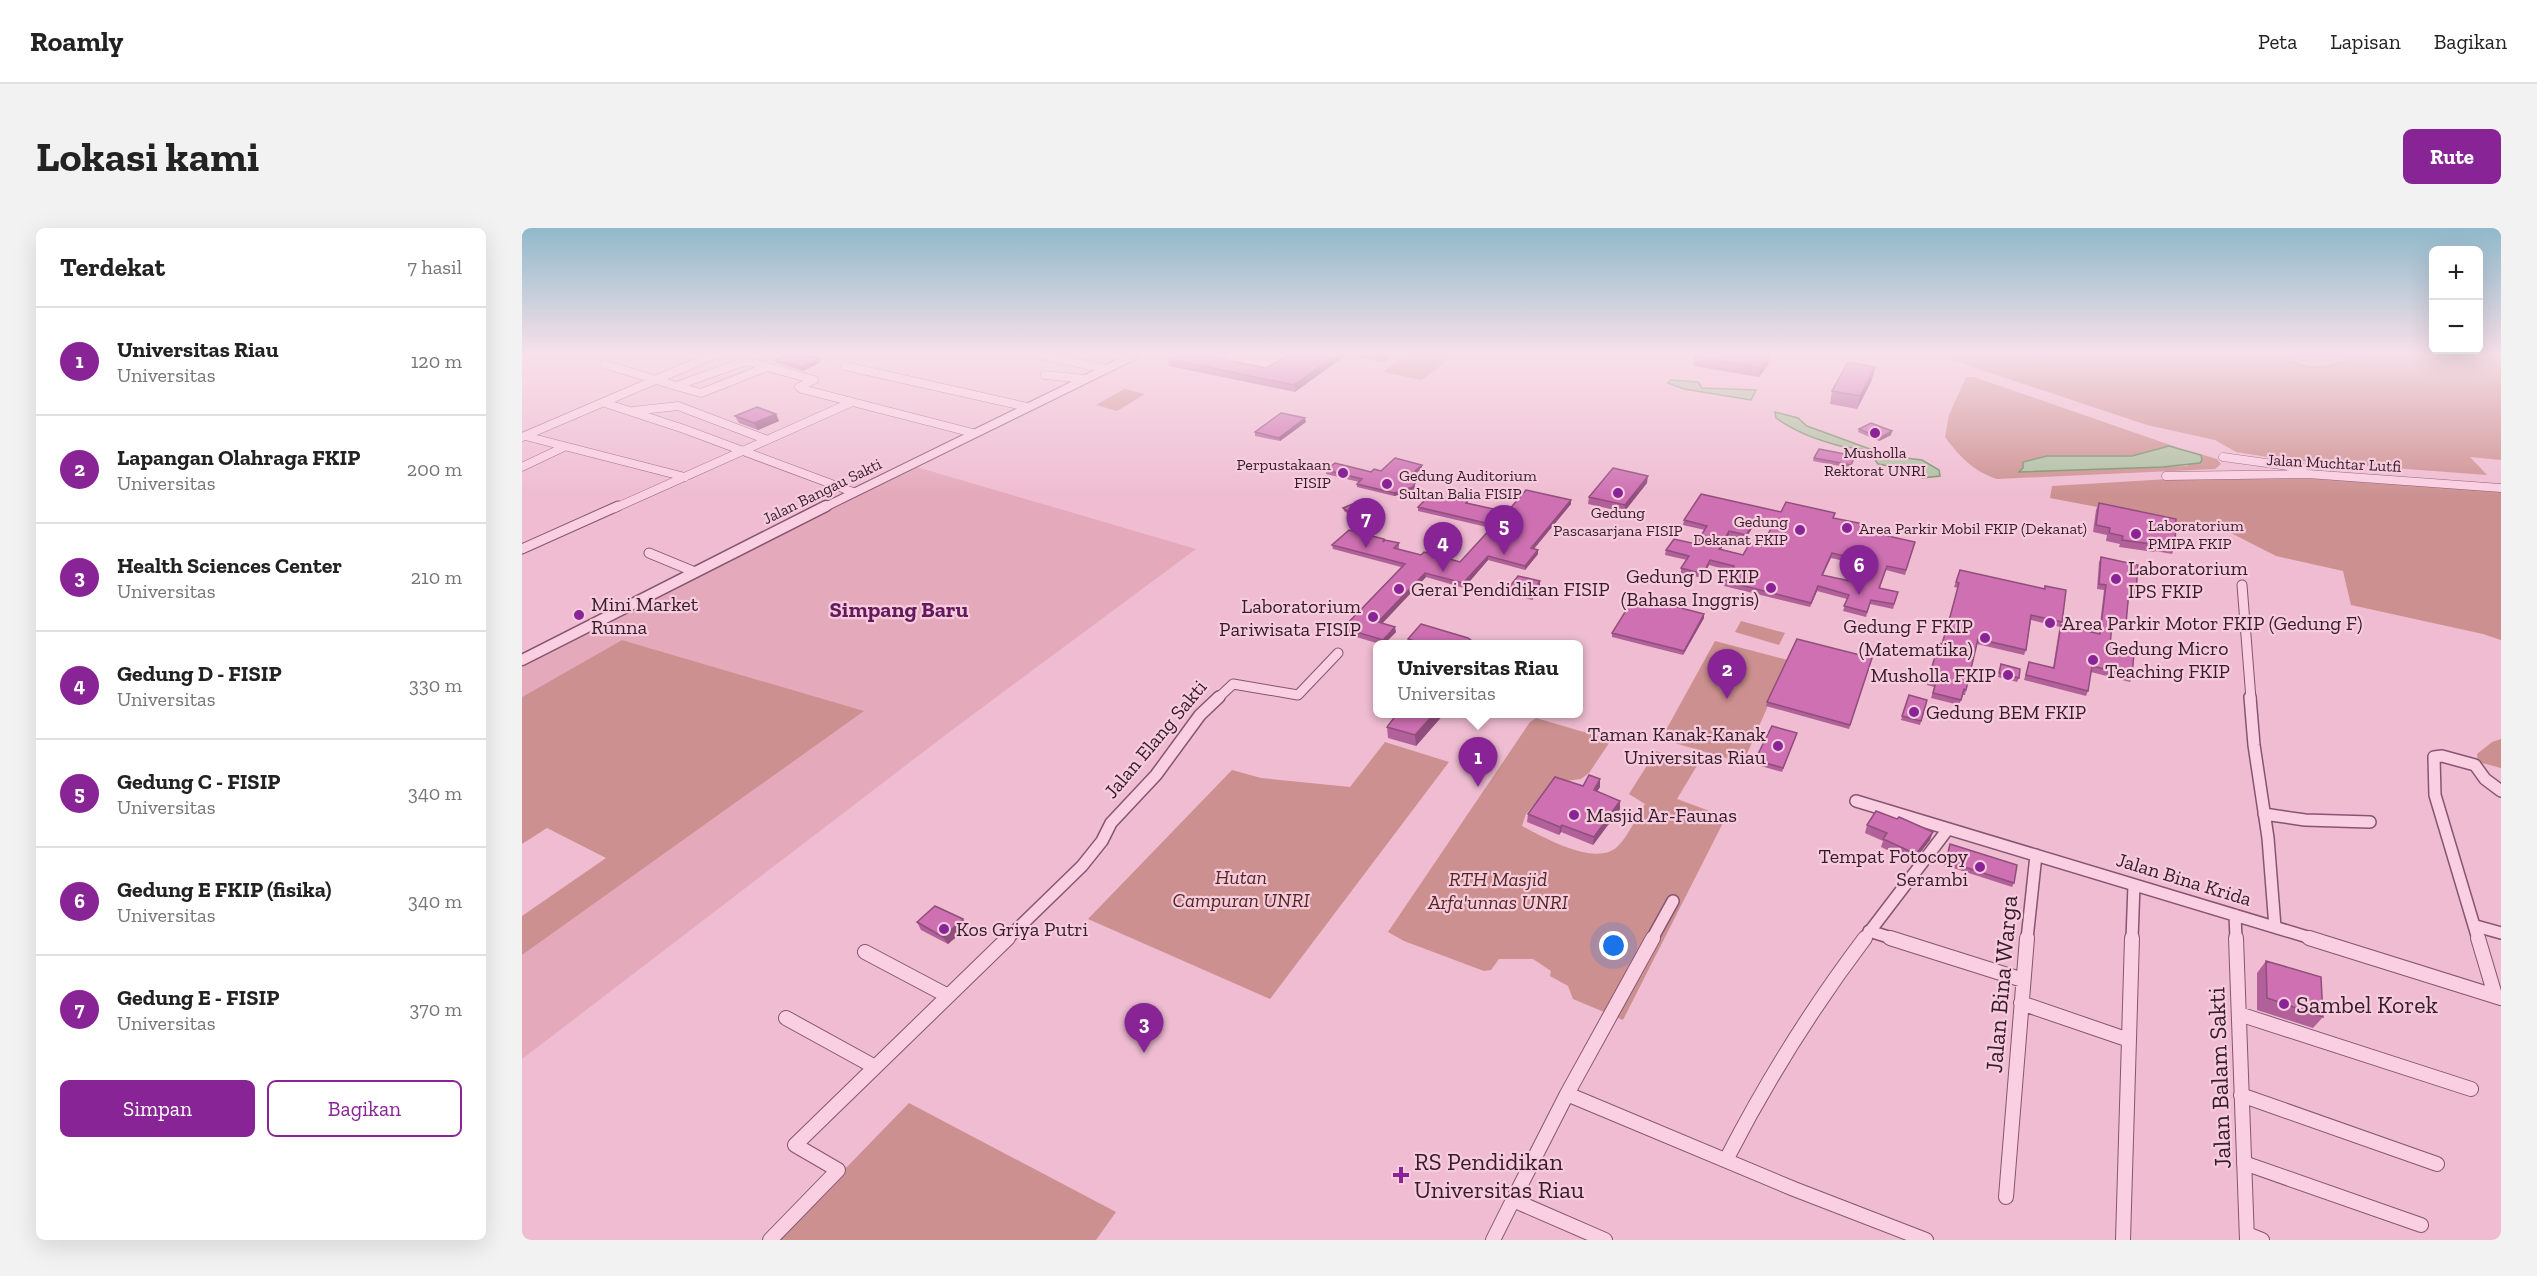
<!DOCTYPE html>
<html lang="id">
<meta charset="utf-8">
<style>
:root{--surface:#fff;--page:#f2f2f2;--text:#222;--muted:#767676;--line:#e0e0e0;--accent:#892497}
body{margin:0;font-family:"Zilla Slab",serif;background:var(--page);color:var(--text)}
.controls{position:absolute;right:18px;top:18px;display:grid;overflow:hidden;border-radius:9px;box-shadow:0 6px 24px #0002}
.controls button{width:54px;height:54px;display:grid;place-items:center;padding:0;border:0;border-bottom:2px solid var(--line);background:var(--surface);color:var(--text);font:30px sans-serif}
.you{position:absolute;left:1092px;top:718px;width:21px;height:21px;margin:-15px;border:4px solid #fff;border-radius:50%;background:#1a73e8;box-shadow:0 0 0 9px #1a73e833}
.badge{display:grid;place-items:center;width:39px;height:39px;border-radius:50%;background:var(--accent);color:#fff;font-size:20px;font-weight:700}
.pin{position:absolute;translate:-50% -50px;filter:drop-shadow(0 2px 3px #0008)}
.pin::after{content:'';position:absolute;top:32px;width:21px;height:18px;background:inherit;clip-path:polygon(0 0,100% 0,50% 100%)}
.popup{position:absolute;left:851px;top:412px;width:210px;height:78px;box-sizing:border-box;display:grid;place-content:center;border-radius:9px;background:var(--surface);filter:drop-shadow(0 2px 4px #0005);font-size:20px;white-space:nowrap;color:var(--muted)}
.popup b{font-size:22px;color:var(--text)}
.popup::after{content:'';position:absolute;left:50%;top:100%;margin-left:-12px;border:12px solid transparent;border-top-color:var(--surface)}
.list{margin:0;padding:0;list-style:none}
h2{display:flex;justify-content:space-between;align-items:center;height:78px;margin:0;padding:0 24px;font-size:26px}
h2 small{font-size:20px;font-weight:400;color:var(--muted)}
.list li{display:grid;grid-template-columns:39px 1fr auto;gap:18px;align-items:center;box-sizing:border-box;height:108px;padding:0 24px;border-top:2px solid var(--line)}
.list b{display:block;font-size:22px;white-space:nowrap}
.list p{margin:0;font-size:20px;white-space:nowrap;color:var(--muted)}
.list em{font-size:20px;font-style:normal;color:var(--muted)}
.actions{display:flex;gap:12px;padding:18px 24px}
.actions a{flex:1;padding:14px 0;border:2px solid var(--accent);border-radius:9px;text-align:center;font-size:21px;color:var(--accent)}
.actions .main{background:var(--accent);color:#fff}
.map{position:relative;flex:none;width:1979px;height:1012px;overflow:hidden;border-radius:9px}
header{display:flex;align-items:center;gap:36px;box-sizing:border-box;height:84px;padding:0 30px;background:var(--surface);border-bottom:2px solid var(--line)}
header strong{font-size:28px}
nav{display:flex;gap:33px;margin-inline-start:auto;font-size:21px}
.intro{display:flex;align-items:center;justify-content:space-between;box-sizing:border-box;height:144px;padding:0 36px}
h1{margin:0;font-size:42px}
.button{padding:15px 27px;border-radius:9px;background:var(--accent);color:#fff;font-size:21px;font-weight:700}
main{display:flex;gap:36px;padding:0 36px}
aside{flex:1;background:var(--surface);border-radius:9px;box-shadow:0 6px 24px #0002}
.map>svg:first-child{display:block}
.farmland{fill:#e4a9ba}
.green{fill:#cd9090}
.water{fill:#adc0a0;stroke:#758d68;stroke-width:1.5}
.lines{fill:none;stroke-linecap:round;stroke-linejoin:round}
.minor-far3-casing{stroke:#865572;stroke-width:9}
.minor-far2-casing{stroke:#865572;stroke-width:11}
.minor-far1-casing{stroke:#865572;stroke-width:14}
.minor-casing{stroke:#865572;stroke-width:16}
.tertiary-far1-casing{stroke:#865572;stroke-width:10}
.tertiary-casing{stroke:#865572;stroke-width:13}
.minor-far3{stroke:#facfe1;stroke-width:8}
.minor-far2{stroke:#facfe1;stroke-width:9}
.minor-far1{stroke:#facfe1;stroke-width:11}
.minor{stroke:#facfe1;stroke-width:14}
.tertiary-far1{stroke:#facfe1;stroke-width:8}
.tertiary{stroke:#facfe1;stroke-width:10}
.wall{fill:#b16099;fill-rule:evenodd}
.shaded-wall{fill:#904e7d}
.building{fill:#ce70b2;stroke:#904e7d;stroke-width:1.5;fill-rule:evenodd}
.poi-dot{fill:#892497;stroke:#f6ccdd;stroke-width:2}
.labels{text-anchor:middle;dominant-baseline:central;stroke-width:4.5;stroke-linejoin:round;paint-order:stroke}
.far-poi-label{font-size:16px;fill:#351b2b;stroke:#f6ccdd;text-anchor:start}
.far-street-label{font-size:16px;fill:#351b2b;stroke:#f6ccdd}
.poi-label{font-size:20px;fill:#351b2b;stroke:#f6ccdd;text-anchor:start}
.street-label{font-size:20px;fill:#351b2b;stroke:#f6ccdd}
.park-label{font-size:20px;font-style:italic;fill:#522720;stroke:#f6ccdd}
.quarter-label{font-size:22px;font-weight:bold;fill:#63195c;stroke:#f6ccdd}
.near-street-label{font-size:24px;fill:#351b2b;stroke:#f6ccdd}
.near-poi-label{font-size:24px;fill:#351b2b;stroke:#f6ccdd;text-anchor:start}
</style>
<header>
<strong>Roamly</strong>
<nav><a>Peta</a><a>Lapisan</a><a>Bagikan</a></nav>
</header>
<div class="intro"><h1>Lokasi kami</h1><a class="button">Rute</a></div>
<main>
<aside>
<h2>Terdekat<small>7 hasil</small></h2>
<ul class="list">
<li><span class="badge">1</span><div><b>Universitas Riau</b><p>Universitas</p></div><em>120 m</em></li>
<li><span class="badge">2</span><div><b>Lapangan Olahraga FKIP</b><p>Universitas</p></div><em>200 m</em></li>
<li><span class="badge">3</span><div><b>Health Sciences Center</b><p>Universitas</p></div><em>210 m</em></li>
<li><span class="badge">4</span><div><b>Gedung D - FISIP</b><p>Universitas</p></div><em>330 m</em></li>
<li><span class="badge">5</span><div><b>Gedung C - FISIP</b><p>Universitas</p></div><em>340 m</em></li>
<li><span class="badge">6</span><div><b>Gedung E FKIP (fisika)</b><p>Universitas</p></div><em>340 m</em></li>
<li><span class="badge">7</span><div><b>Gedung E - FISIP</b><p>Universitas</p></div><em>370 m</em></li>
</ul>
<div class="actions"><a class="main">Simpan</a><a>Bagikan</a></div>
</aside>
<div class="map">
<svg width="1979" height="1012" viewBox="0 0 1979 1012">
<rect width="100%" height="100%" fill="#efbcd1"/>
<!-- farmland -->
<path class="farmland" d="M391,238L674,321L430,502L0,831V727L341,483L100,412L0,469V438Z"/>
<!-- green -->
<path class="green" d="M885,126H932V127L900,152L861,144Z
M1414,127H1979V232L1948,229L1965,247L1764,232L1714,224L1693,212L1625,197Z
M1444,149H1452L1654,219C1640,218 1626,226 1613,227C1575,231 1539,224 1501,234V240L1498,243L1665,238L1679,227L1668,223L1695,231L1699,236L1693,241L1475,251C1451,243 1438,229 1423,209L1427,187Z
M602,161L623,166L595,183L574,177Z
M1788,249L1979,262V412L1961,406L1829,377L1821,343L1754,328L1707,304L1528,270L1530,258L1647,251Z
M1219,393L1263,405L1257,417L1213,404Z
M100,412L342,483L0,727V688L84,630L25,600L0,616V469Z
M1193,413L1266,432L1221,535L1139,511Z
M1014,490L1089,512L1067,545L1059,551L1030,555L1004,586L1000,598C1021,609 1073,639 1095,619C1106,609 1114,589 1123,576L1107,566L1134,523L1176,536L1155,571L1204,589L1101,792L1051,771L1046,758L1028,748L1029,743L1011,731H977L969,742L962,743L882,713L866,704L1008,494Z
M1979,511V540L1956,534L1955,526L1970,514Z
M863,514L927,534L748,771L566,691L710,542L739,550L828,559Z
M387,875L594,984L574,1012H254Z"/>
<!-- water -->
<path class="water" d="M1762,127H1842C1815,137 1785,149 1762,127Z
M1149,152L1176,154L1180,160L1234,162L1229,172L1162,161L1146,155Z
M1253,184L1276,190L1285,198L1367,228L1400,232L1417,242L1418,248L1400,250L1389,242L1356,236L1352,230L1355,229L1354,227C1341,219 1332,221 1318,218C1295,212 1273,204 1254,190Z
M1647,218L1679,227L1680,232L1678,235L1641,239L1497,244L1501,240V234L1525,228H1610Z"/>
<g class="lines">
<!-- minor-far3 casing -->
<g class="minor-far3-casing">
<path id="minor-far3" d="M301,126L304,128
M515,126L584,141
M82,136L154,158L224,133L292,152L277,159L280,161L451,205
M323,138L505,179
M523,147L562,151
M154,158L179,165L245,139
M83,175L162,201L331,264
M111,183L156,178L243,211
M3,208L163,249
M0,209L194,126
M1701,229L1781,240
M0,239L42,219
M1644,248L1786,246L1979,260
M93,280L330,174"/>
</g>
<!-- minor-far2 casing -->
<g class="minor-far2-casing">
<path id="minor-far2" d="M0,321L96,278
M127,325L173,344
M1720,357L1729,471
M695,471L711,456L776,467L816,425"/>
</g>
<!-- minor-far1 casing -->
<g class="minor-far1-casing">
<path id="minor-far1" d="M1728,469L1732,517L1746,610L1753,699
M1334,573L1792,711
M1742,586L1783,592L1848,594
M1713,687L1714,711
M1954,698L1979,705
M1347,703L1373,711
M485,711L560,638L580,613L589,595L634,547L678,487L697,469
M1130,711L1151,673
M1342,711L1426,601
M1505,711L1514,627
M1610,711L1612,657
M1956,711L1913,567L1912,529L1920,528L1953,537L1963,551L1979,563"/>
</g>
<!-- minor casing -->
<g class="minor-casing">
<path id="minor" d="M1368,710L1501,752
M1714,710L1725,1012
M1787,710L1979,770
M1956,710L1973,767
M343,724L426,768
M1499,775L1607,812
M1717,786L1949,861
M264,790L353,839
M1045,866L1272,961L1404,1012
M1719,867L1915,936
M1204,932C1244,854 1290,780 1343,710
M1722,935L1899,997
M1484,969L1505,710
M1725,1006L1740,1012
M248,1012L316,942L273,917L486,710
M971,1012L991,972
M1083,1012L991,972L1045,866L1131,710
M1601,1012L1610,710"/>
</g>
<!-- tertiary-far1 casing -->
<g class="tertiary-far1-casing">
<path id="tertiary-far1" d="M301,280L615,126"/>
</g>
<!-- tertiary casing -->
<g class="tertiary-casing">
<path id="tertiary" d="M0,432L304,278"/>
</g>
<!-- minor-far3 -->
<use href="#minor-far3" class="minor-far3"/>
<!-- minor-far2 -->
<use href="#minor-far2" class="minor-far2"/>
<!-- minor-far1 -->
<use href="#minor-far1" class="minor-far1"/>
<!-- minor -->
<use href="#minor" class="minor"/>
<!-- tertiary-far1 -->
<use href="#tertiary-far1" class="tertiary-far1"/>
<!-- tertiary -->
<use href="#tertiary" class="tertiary"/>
</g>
<!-- wall -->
<path class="wall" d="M655,126H694L690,129L744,140L768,126L773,164L647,138L646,131Z
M839,126H871L861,134L839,130Z
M1172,128L1247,129L1246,137L1237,149L1171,138Z
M297,131L299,134L281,143L254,135L253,132Z
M1350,152L1335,181L1308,176L1310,163Z
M254,186L257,193L236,202L217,195L213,188Z
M784,194L758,213L733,208V204Z
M1337,201L1369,207L1357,213L1336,204Z
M1333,228L1328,240L1291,233L1292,230Z
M900,240L889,250L893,259L891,263L872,268L835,259V256L837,254L804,246V242L849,244Z
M1125,255L1102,284L1066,276L1067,269Z
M934,272H946V275L985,284L1049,272V276L1012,321L1016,322V326L1003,342L966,332L942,360L904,349L860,395L874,404L861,417L821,405V400L879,339L811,321L810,317L862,311V313L877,315V319L876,321L899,327L938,334L969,300L896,283V279Z
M1577,275L1653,319L1650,326L1633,323L1632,324L1597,319L1598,316L1584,313L1585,307L1571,304L1574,282Z
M821,280L855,283V287L838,294L822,283Z
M1259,284L1312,290L1340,302L1393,314L1383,347L1364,342L1358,360L1376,364L1371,381L1348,376L1344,389L1321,383L1325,371L1295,363L1288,379L1202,358L1203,353L1209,343L1187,337L1180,350L1159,345V340L1165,332L1143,327L1144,322L1174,316L1183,302L1161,297L1162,292ZM1233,295L1250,299L1240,317L1221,327L1199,321L1207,308L1223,312ZM1309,330L1336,336L1328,353L1301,347Z
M1579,329L1614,364L1611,369L1607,368L1604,396L1602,401L1590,398L1588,419L1610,448L1608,454L1569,444L1566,463L1564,468L1502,452L1507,434L1531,440L1537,402L1539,397L1577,405L1582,362L1575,361L1577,334Z
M1438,342L1522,361L1523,358L1540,394L1538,399L1509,392L1504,422L1502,427L1455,416L1444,462L1443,467H1441L1437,477L1409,470L1412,459L1405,457L1417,415L1420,416L1426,394L1436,360L1432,359Z
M1018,353V361L1010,372L988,366V358Z
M1182,390L1161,427L1090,409V405Z
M886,411L954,416V417H886Z
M1350,430L1327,501L1244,478L1245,474Z
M1479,436L1497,450L1495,454L1476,449Z
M1387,467L1405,472L1398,497L1379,492Z
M893,486H922L894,518L866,510L865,499L891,487Z
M1274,509L1260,544L1232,536L1233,532Z
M1078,551V559L1075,563L1098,581L1071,617L1039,604L1037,607L1005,594L1006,586L1061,558Z
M1375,591L1408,612L1391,634L1359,619L1361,613L1343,605L1345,597Z
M1428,616L1492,655L1490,659L1422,637Z
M441,691L446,699L426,716L399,702L395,694Z
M1744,733L1801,789L1791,800L1735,782V745Z"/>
<!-- shaded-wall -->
<path class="shaded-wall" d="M682,126H694V127L682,134Z
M815,126H826L773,164L772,157Z
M860,126H871L861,134Z
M1243,126H1249L1247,129L1246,137L1237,149L1238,140Z
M297,131L299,134L281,143L279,139Z
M1353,139L1350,152L1335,181L1338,168Z
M254,186L257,193L236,202L232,195Z
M783,190L784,194L758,213L757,210Z
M1370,203L1369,207L1357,213L1358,210Z
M900,237V240L887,252V248Z
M1126,248L1125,255L1102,284L1103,277Z
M893,255V259L891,263L872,268V265Z
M1049,272V276L1009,324V320Z
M855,283V287L838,294V291Z
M1234,291L1233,295L1223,312L1224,307Z
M1207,303V308L1196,326L1197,321Z
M1016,322V326L1003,342V338Z
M966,328V332L942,360L941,355Z
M1188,332L1187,337L1180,350L1181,346Z
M903,345L904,349L857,399L856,394Z
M1018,353V361L1010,372V364Z
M1296,358L1295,363L1288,379L1289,375Z
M1182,386V390L1161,427L1162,423Z
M873,399L874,404L861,417V412Z
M912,486H922L894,518L893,507Z
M1078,551V559L1071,570L1072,562Z
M1098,573V581L1071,617L1072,609Z
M1040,597L1039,604L1037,607L1038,599Z
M1411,604L1408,612L1391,634L1394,626Z
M441,691L446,699L426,716L421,709Z"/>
<!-- building -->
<path class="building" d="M266,126H277L297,131L279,139L253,132Z
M655,126H682L681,127L744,140L768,126H815L772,157L646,131Z
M1174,126H1243L1247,128L1238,140L1172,128Z
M1326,134L1353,139L1338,168L1310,163Z
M235,179L254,186L232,195L213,188Z
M759,185L783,190L757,210L733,204Z
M1349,195L1370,203L1358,210L1337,201Z
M1297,221L1333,228L1329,237L1292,230Z
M873,230L900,237L887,248L893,255L891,259L872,265L835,256L840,251L804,242L813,235L849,244L852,241L859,243Z
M1091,240L1126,248L1103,277L1067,269Z
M1004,262L1049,272L1009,320L1016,322L1003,338L966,328L941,355L903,345L856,394L873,399L861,412L821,400L883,336L810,317L827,302L862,311L861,314L863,312L877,315L872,320L899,327L902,324L938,334L972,297L896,279L908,267L934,272L937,270L946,272L944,275L985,284Z
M1179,266L1259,284L1264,274L1313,285L1311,290L1342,296L1339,302L1393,314L1384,342L1365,338L1357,360L1376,364L1372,376L1349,372L1345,384L1322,378L1327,367L1296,358L1289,375L1203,353L1212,338L1188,332L1181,346L1159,340L1167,328L1144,322L1152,311L1174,316L1185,298L1162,292ZM1234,291L1252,295L1240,317L1228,315L1221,327L1197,321L1207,303L1224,307ZM1310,325L1338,332L1328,353L1300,347Z
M838,273L855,283L838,291L821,280Z
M1577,275L1654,291L1653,319L1636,315V317L1600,312L1601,308L1587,305L1588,300L1574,297Z
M1579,329L1616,337L1614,364L1607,362L1604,396L1590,393L1588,419L1612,425L1610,448L1570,438L1566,463L1504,447L1507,434L1532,440L1539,397L1578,406L1584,357L1577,356Z
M1438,342L1523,361V358L1544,362L1540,394L1509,387L1504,422L1456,411L1444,462L1442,461L1439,472L1411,465L1414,454L1406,452L1417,415L1420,416L1428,389L1437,355L1434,354Z
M996,348L1018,353L1010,364L988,358Z
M1113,368L1182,386L1162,423L1090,405Z
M899,396L946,410L954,416L953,417H905L886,411Z
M1275,411L1350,430L1328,497L1245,474Z
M1479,436L1498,441L1497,450L1477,445Z
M1387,467L1405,472L1399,493L1380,488Z
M875,486H885L891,487L893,486H912L893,507L865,499Z
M1250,498L1275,505L1261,540L1233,532Z
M1067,547L1078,551L1072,562L1098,573L1072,609L1040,597L1038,599L1006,586L1033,549L1061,558Z
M1354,583L1375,591L1377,589L1411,604L1394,626L1361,611L1365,605L1345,597Z
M1428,616L1495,637L1492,655L1424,633Z
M413,678L441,691L421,709L395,694Z
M1744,733L1799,749L1801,789L1745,770Z"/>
<!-- sky -->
<linearGradient id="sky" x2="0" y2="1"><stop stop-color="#90b9cb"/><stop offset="0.47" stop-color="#f8e1ea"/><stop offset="1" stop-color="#f8e1ea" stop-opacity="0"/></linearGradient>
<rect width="1979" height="268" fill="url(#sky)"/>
<!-- markers -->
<g class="poi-dot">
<circle cx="1353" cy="205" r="6"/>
<circle cx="821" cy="245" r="6"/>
<circle cx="865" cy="256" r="6"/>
<circle cx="1096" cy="265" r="6"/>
<circle cx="1325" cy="300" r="6"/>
<circle cx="1278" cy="302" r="6"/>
<circle cx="1614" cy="306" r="6"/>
<circle cx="1594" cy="351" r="6"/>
<circle cx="1249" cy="360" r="6"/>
<circle cx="877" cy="361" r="6"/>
<circle cx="57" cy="387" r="6"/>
<circle cx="851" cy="389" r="6"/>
<circle cx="1528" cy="395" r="6"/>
<circle cx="1463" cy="410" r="6"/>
<circle cx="1571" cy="432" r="6"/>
<circle cx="1486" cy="447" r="6"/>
<circle cx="1392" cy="484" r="6"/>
<circle cx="1256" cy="518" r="6"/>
<circle cx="1052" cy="587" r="6"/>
<circle cx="1458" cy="639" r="6"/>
<circle cx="422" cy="701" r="6"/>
<circle cx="1762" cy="776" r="6"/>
<path d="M876 938h6v6h6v6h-6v6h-6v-6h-6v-6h6z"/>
</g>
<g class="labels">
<!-- far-poi labels -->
<g class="far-poi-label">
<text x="1353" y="224" text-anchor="middle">Musholla<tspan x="1353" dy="18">Rektorat UNRI</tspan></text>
<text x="809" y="236" text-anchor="end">Perpustakaan<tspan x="809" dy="18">FISIP</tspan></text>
<text x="877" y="247">Gedung Auditorium<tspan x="877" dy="18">Sultan Balia FISIP</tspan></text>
<text x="1096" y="284" text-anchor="middle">Gedung<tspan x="1096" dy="18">Pascasarjana FISIP</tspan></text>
<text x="1266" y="293" text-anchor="end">Gedung<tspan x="1266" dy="18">Dekanat FKIP</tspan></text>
<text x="1626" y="297">Laboratorium<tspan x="1626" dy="18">PMIPA FKIP</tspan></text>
<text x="1337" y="300">Area Parkir Mobil FKIP (Dekanat)</text>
</g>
<!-- far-street labels -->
<g class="far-street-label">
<text transform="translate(1812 235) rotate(3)">Jalan Muchtar Lutfi</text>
<text transform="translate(300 263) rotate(-26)">Jalan Bangau Sakti</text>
</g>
<!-- poi labels -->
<g class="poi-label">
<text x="1606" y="340">Laboratorium<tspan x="1606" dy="23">IPS FKIP</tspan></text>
<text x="1237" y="348" text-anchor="end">Gedung D FKIP<tspan x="1237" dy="23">(Bahasa Inggris)</tspan></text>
<text x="889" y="361">Gerai Pendidikan FISIP</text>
<text x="69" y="376">Mini Market<tspan x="69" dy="23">Runna</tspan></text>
<text x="839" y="378" text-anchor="end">Laboratorium<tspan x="839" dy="23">Pariwisata FISIP</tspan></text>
<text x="1540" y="395">Area Parkir Motor FKIP (Gedung F)</text>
<text x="1451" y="398" text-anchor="end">Gedung F FKIP<tspan x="1451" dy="23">(Matematika)</tspan></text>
<text x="1583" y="420">Gedung Micro<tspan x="1583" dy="23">Teaching FKIP</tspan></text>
<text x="1474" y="447" text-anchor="end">Musholla FKIP</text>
<text x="1404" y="484">Gedung BEM FKIP</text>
<text x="1244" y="506" text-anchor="end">Taman Kanak-Kanak<tspan x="1244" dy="23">Universitas Riau</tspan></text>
<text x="1064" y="587">Masjid Ar-Faunas</text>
<text x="1446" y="628" text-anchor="end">Tempat Fotocopy<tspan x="1446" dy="23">Serambi</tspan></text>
<text x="434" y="701">Kos Griya Putri</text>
</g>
<!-- street labels -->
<g class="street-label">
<text transform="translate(633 511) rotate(-50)">Jalan Elang Sakti</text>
<text transform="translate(1662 651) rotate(17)">Jalan Bina Krida</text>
</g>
<!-- park labels -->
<g class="park-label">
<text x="719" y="649">Hutan<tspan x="719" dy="23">Campuran UNRI</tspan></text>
<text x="976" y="651">RTH Masjid<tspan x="976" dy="23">Arfa'unnas UNRI</tspan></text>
</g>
<!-- quarter labels -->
<g class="quarter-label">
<text x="377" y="381">Simpang Baru</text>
</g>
<!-- near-street labels -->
<g class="near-street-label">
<text transform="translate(1479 756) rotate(-85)">Jalan Bina Warga</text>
<text transform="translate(1697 850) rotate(-92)">Jalan Balam Sakti</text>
</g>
<!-- near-poi labels -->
<g class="near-poi-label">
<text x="1774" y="776">Sambel Korek</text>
<text x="892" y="933">RS Pendidikan<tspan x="892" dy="28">Universitas Riau</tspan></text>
</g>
</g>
</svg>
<div class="controls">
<button>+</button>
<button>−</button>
</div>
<div class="you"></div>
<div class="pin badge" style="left:956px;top:559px">1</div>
<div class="popup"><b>Universitas Riau</b>Universitas</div>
<div class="pin badge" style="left:1205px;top:471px">2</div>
<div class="pin badge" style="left:622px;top:825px">3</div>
<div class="pin badge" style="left:921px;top:344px">4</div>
<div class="pin badge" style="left:982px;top:327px">5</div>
<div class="pin badge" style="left:1337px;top:367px">6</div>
<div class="pin badge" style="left:844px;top:320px">7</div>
</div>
</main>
